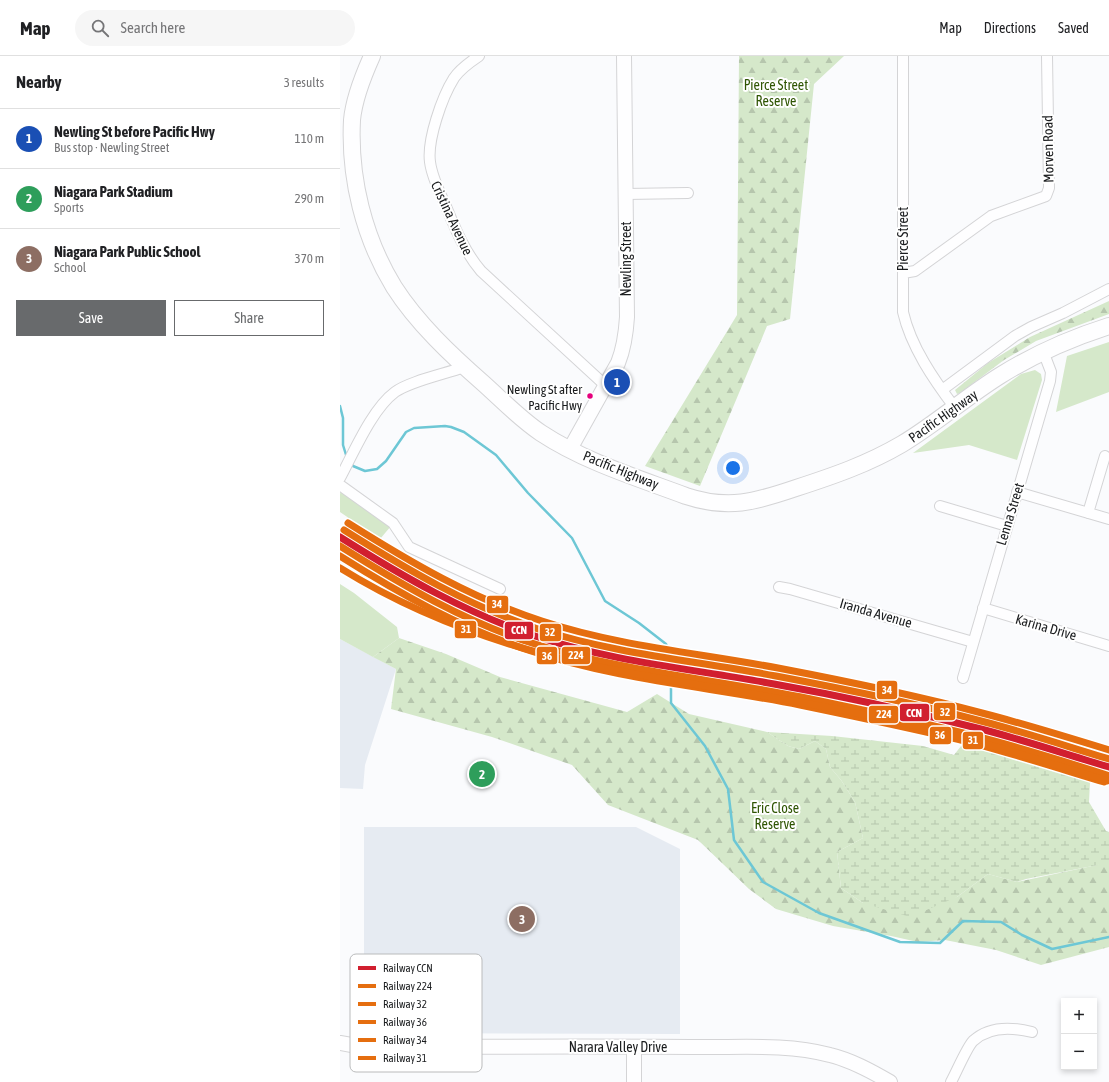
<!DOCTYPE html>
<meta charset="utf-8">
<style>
:root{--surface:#fff;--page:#f6f6f6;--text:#202124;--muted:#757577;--line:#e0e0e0;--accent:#686a6c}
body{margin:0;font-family:"Asap Condensed",sans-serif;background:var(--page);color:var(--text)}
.controls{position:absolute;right:12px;bottom:12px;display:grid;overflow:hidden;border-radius:0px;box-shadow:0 2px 6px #0003}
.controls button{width:36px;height:36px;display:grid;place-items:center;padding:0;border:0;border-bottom:1px solid var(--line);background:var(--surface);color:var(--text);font:20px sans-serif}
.you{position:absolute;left:393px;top:412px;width:14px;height:14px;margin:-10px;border:3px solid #fff;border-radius:50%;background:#1a73e8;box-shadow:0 0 0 6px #1a73e833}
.badge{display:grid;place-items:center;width:26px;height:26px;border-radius:50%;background:var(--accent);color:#fff;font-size:13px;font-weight:700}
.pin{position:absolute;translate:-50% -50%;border:2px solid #fff;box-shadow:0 1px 4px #0006}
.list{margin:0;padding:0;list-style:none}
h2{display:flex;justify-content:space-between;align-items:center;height:52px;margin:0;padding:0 16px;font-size:17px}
h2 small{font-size:13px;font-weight:400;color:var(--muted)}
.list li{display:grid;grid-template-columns:26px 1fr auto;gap:12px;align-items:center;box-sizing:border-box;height:60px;padding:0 16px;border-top:1px solid var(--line)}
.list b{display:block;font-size:15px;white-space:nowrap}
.list p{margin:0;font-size:13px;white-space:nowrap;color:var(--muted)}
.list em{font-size:13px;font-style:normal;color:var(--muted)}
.actions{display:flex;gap:8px;padding:12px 16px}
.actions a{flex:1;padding:9px 0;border:1px solid var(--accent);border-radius:0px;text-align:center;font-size:14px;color:var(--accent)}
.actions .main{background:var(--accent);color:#fff}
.icon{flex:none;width:22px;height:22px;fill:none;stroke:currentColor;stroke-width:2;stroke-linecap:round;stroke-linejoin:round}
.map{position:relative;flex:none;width:769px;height:1026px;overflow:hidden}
header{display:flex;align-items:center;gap:24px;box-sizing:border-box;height:56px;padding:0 20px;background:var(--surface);border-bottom:1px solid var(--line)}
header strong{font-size:19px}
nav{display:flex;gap:22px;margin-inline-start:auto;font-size:14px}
.search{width:280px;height:36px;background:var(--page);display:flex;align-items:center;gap:10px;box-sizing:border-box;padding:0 14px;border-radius:22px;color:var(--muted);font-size:15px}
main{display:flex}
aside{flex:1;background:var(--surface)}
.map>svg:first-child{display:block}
.built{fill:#e6ebf2}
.green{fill:#d5e8ca}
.forest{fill:url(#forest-firs)}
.wetland{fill:url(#wetland-marsh)}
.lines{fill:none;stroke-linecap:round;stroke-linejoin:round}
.stream{stroke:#6dc7d5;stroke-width:2.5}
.street-casing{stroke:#d4d4d6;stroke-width:12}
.secondary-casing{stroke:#d4d4d6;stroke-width:16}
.primary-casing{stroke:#d4d4d6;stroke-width:18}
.street{stroke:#fefeff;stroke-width:10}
.secondary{stroke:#fefeff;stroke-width:14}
.primary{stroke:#fefeff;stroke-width:16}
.rail-1-casing{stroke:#fff;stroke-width:10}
.rail-2-casing{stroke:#fff;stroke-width:10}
.rail-3-casing{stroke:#fff;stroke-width:10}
.rail-4-casing{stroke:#fff;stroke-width:10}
.rail-5-casing{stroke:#fff;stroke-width:10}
.rail-6-casing{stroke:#fff;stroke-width:10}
.rail-1{stroke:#d11f2f;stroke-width:7}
.rail-2{stroke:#e56e0f;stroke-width:7}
.rail-3{stroke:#e56e0f;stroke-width:7}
.rail-4{stroke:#e56e0f;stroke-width:7}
.rail-5{stroke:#e56e0f;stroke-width:7}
.rail-6{stroke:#e56e0f;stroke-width:7}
.bus-dot{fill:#e5007d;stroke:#fff;stroke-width:1.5}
.labels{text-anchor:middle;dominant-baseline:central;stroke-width:4;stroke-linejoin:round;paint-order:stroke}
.bus-label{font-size:13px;fill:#1a1c1e;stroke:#fff;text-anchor:end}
.park-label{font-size:14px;fill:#2f5503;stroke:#fff}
.street-label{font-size:14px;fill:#1a1c1e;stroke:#fff}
.key{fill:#fff;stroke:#babbbc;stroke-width:1}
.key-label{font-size:11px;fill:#1a1c1e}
.line-badge{stroke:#fff;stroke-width:1.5}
.badge-label{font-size:11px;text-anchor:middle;font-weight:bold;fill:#fff}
</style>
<header>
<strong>Map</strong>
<div class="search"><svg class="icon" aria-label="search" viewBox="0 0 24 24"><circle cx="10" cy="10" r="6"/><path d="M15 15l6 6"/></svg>Search here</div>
<nav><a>Map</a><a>Directions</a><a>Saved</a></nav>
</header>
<main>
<aside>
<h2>Nearby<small>3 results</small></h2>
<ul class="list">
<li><span class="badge" style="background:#1a4fb4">1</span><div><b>Newling St before Pacific Hwy</b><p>Bus stop · Newling Street</p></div><em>110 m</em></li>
<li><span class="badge" style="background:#2e9e5b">2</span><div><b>Niagara Park Stadium</b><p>Sports</p></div><em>290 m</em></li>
<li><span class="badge" style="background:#8d6e63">3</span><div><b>Niagara Park Public School</b><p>School</p></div><em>370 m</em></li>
</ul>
<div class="actions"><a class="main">Save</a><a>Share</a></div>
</aside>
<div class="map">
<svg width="769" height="1026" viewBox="0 0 769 1026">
<defs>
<pattern id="forest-firs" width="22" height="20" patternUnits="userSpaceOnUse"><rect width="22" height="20" fill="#d5e8ca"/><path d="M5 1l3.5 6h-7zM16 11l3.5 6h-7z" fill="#b6c6ad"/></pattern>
<pattern id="wetland-marsh" width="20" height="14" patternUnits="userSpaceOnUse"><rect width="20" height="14" fill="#d5e8ca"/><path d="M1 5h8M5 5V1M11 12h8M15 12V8" fill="none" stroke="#b6c6ad"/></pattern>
</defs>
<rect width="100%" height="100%" fill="#fafbfd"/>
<!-- built -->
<path class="built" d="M0,583L56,613L25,709L23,733L0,732Z
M24,771H296L340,793V978L24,977Z"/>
<!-- green -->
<path class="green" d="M769,286V336L716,356L727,300Z
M695,314L701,318L702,324L677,404L629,389L573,397L681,318Z
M1,435L51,470L35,489L14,475L19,469L0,456V438Z
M0,528L14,537L57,571L59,582L33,601L0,583Z"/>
<!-- forest -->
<path class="forest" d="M399,0H504L474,28L450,263L427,270L360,430L305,410L397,259Z
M769,245V258L696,285L664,304L620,337L617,338L615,334L648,307L690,281Z
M59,582L106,598L160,621L287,656L317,638L349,658L427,676L448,690L459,693L475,685L486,693L490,711L501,724L515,746L523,782L497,796L501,832L523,847L617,841L648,818L677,826L757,809L769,803V891L701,909L656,894L605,884L578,886L551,880L493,870L436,853L409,833L358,784L268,749L232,709L152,681L51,653L56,613L33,601Z"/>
<!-- wetland -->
<path class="wetland" d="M427,676L492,680L583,690L614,699L621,690L697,706L750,726L749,746L766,775L769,776V804L763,808L686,823L677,826L648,818L617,841L570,861L523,847L501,832L497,796L523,782L515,746L501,724L490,711L486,693L475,685L459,693L448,690Z"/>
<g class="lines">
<!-- stream -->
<path class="stream" d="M0,350L3,362V389L7,402
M11,407L13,410L25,415L37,413L46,405L66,376L74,372L105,370L111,371L124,376L156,399L188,437L232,482L265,545L299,567L326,588L332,602L333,622
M331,632V647L365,690L388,733L394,784L423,826L479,857L560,886L600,887L623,865L661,866L682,879L712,893L769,881"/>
<!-- street casing -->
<g class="street-casing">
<path id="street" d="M139,0C130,6 120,13 114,22C102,41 87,84 90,106C92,121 99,135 105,148C115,172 124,195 141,215L266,330
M563,0V256C571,291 594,324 615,352
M286,138L348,137
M563,217L575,215L651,160L706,140L709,132L707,0
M602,334L675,280L691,271L723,257L769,233
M0,422C14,396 32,353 55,336C70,325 105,318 124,311
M0,429L53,467L69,491L160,533
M677,436L769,463
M600,450L667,470
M748,457L765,400
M439,531L450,533L633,586
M643,552L769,590
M623,622L710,325L711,316L703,295
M611,1026C616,1017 627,991 633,985C649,970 672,971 692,976"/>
</g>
<!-- secondary casing -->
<g class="secondary-casing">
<path id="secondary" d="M230,393L278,307C284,292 286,277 287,261L284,0
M0,987L17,990L38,991C142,991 246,990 351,991C396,992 445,987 490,999C511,1004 531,1015 550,1026
M294,1026V991"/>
</g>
<!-- primary casing -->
<g class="primary-casing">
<path id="primary" d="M32,0C23,20 14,42 12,64C9,122 24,182 54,231C77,267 111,299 143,327C162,344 180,363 201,377C245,406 298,422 346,440C388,454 415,446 456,432C493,420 528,408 562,388C597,367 627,340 661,319C695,298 731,282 769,270"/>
</g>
<!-- street -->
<use href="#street" class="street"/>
<!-- secondary -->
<use href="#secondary" class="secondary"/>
<!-- primary -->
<use href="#primary" class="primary"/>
<!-- rail-1 casing -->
<g class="rail-1-casing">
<path id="rail-1" d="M0,481C62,520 126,557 195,580C273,606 354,613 434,628C502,640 570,655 637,672C681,683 725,698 769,711"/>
</g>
<!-- rail-2 casing -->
<g class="rail-2-casing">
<path id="rail-2" d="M0,490C62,529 125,566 195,588C281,615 372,623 461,641C519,653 577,665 635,680C679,691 723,705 767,719"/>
</g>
<!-- rail-3 casing -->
<g class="rail-3-casing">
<path id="rail-3" d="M4,474C66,513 129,550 198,573C275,598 357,605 436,620C505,633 574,647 641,665C684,676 726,690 769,703"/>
</g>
<!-- rail-4 casing -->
<g class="rail-4-casing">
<path id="rail-4" d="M0,500C60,538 123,573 191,595C278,624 370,631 460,649C518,661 576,673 633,687C677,699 721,713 764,726"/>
</g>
<!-- rail-5 casing -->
<g class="rail-5-casing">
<path id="rail-5" d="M8,467C70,506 133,543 202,565C278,590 359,597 438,612C506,625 575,639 642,657C685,668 727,681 769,694"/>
</g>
<!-- rail-6 casing -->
<g class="rail-6-casing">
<path id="rail-6" d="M0,512C77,560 161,590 250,609C315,623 382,632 447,644C504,654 561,665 616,680C667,693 717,709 767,725"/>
</g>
<!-- rail-1 -->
<use href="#rail-1" class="rail-1"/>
<!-- rail-2 -->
<use href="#rail-2" class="rail-2"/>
<!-- rail-3 -->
<use href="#rail-3" class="rail-3"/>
<!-- rail-4 -->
<use href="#rail-4" class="rail-4"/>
<!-- rail-5 -->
<use href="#rail-5" class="rail-5"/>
<!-- rail-6 -->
<use href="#rail-6" class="rail-6"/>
</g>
<!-- markers -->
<circle class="bus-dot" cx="250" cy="340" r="3.5"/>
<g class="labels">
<!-- bus labels -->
<g class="bus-label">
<text x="242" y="333">Newling St after<tspan x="242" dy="16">Pacific Hwy</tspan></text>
</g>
<!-- park labels -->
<g class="park-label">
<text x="436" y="29">Pierce Street<tspan x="436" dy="16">Reserve</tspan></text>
<text x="435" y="752">Eric Close<tspan x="435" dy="16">Reserve</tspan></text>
</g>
<!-- street labels -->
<g class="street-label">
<text transform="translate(708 93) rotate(-91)">Morven Road</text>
<text transform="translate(112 162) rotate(65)">Cristina Avenue</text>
<text transform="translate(563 183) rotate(-90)">Pierce Street</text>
<text transform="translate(286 203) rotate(-90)">Newling Street</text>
<text transform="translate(603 360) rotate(-35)">Pacific Highway</text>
<text transform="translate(281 414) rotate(22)">Pacific Highway</text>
<text transform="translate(670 458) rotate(-73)">Lenna Street</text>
<text transform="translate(536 557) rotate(16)">Iranda Avenue</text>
<text transform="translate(706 571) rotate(16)">Karina Drive</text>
<text x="278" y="991">Narara Valley Drive</text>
</g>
</g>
<!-- legend -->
<rect x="10" y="898" width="132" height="118" rx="6" class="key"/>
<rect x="18" y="910" width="18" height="4" fill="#d11f2f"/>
<rect x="18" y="928" width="18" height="4" fill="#e56e0f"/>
<rect x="18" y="946" width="18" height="4" fill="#e56e0f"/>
<rect x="18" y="964" width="18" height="4" fill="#e56e0f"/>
<rect x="18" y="982" width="18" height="4" fill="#e56e0f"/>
<rect x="18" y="1000" width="18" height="4" fill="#e56e0f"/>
<g class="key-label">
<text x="43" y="916">Railway CCN</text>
<text x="43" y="934">Railway 224</text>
<text x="43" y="952">Railway 32</text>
<text x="43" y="970">Railway 36</text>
<text x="43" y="988">Railway 34</text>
<text x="43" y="1006">Railway 31</text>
</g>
<g class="line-badge">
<rect x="146" y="539" width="23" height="19" rx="4" fill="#e56e0f"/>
<rect x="114" y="564" width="23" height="19" rx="4" fill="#e56e0f"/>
<rect x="164" y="565" width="30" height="19" rx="4" fill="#d11f2f"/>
<rect x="199" y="567" width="23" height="19" rx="4" fill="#e56e0f"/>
<rect x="221" y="590" width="30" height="19" rx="4" fill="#e56e0f"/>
<rect x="196" y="590" width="22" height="19" rx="4" fill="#e56e0f"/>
<rect x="536" y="624" width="22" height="20" rx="4" fill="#e56e0f"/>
<rect x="593" y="646" width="23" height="19" rx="4" fill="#e56e0f"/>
<rect x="559" y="647" width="31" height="19" rx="4" fill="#d11f2f"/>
<rect x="528" y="649" width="31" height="19" rx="4" fill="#e56e0f"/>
<rect x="589" y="670" width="23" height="19" rx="4" fill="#e56e0f"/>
<rect x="622" y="675" width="22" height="19" rx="4" fill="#e56e0f"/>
</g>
<g class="badge-label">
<text x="157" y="552">34</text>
<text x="126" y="577">31</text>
<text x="179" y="578">CCN</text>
<text x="210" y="580">32</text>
<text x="236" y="603">224</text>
<text x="207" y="604">36</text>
<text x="547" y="638">34</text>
<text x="605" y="660">32</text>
<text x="574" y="661">CCN</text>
<text x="544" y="662">224</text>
<text x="600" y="683">36</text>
<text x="633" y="688">31</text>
</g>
</svg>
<div class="controls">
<button>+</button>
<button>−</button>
</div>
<div class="you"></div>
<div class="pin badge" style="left:277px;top:326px;background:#1a4fb4">1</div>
<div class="pin badge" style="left:142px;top:718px;background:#2e9e5b">2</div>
<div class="pin badge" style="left:182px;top:863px;background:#8d6e63">3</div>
</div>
</main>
